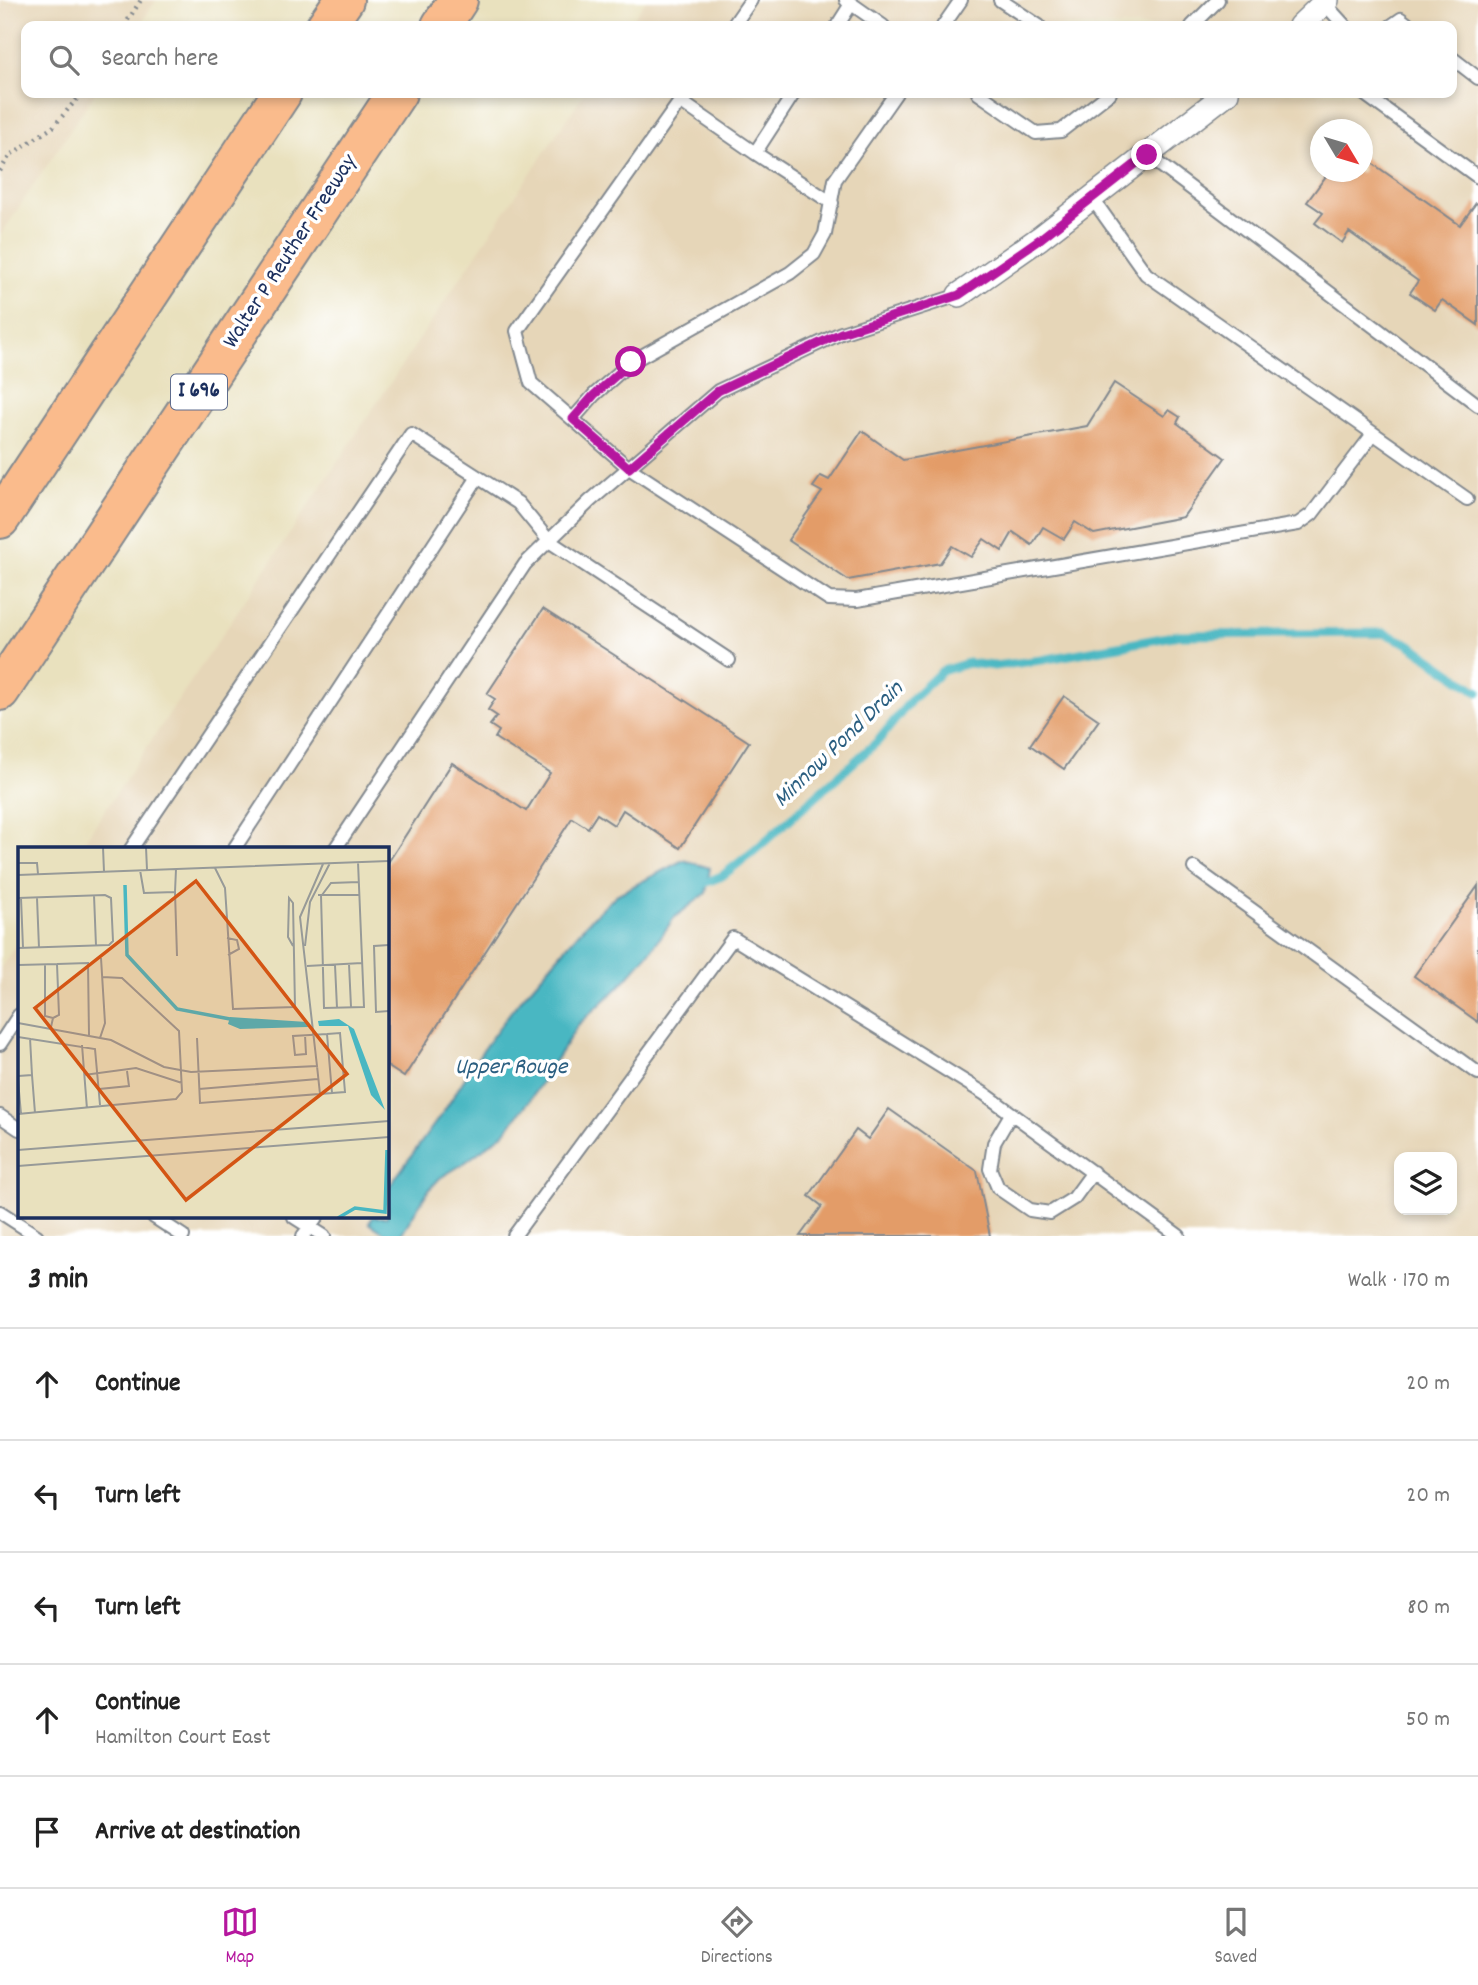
<!DOCTYPE html>
<meta charset="utf-8">
<style>
:root{--surface:#fff;--page:#f2f2f2;--text:#222;--muted:#767676;--line:#e0e0e0;--accent:#b5179e}
body{margin:0;font-family:Dekko,sans-serif;background:var(--page);color:var(--text)}
.controls{position:absolute;right:21px;bottom:21px;display:grid;overflow:hidden;border-radius:14px;box-shadow:0 4px 10px #0003}
.controls button{width:63px;height:63px;display:grid;place-items:center;padding:0;border:0;border-bottom:2px solid var(--line);background:var(--surface);color:var(--text);font:35px sans-serif}
.compass{position:absolute;left:1310px;top:119px;width:63px;height:63px;border-radius:50%;background:var(--surface);box-shadow:0 4px 10px #0003;rotate:128deg}
.stop{position:absolute;width:21px;height:21px;margin:-16px;border:5px solid #b5179e;border-radius:50%;background:#fff}
.stop.end{background:#b5179e;border-color:#fff;box-shadow:0 2px 7px #0008}
.list{margin:0;padding:0;list-style:none}
h2{display:flex;justify-content:space-between;align-items:center;height:91px;margin:0;padding:0 28px;font-size:30px}
h2 small{font-size:23px;font-weight:400;color:var(--muted)}
.list li{display:grid;grid-template-columns:46px 1fr auto;gap:21px;align-items:center;box-sizing:border-box;height:112px;padding:0 28px;border-top:2px solid var(--line)}
.list b{display:block;font-size:26px;white-space:nowrap}
.list p{margin:0;font-size:23px;white-space:nowrap;color:var(--muted)}
.list em{font-size:23px;font-style:normal;color:var(--muted)}
.icon{flex:none;width:38px;height:38px;fill:none;stroke:currentColor;stroke-width:2;stroke-linecap:round;stroke-linejoin:round}
.map{position:relative;flex:none;width:1478px;height:1236px;overflow:hidden}
.search{position:absolute;background:var(--surface);box-shadow:0 4px 10px #0003;left:21px;right:21px;top:21px;height:77px;display:flex;align-items:center;gap:18px;box-sizing:border-box;padding:0 24px;border-radius:14px;color:var(--muted);font-size:26px}
.sheet{height:651px;background:var(--surface)}
nav{display:flex;justify-content:space-around;align-items:center;box-sizing:border-box;height:98px;border-top:2px solid var(--line);background:var(--surface);font-size:19px;color:var(--muted)}
nav a{display:grid;justify-items:center;gap:4px}
nav .on{color:var(--accent)}
.map>svg:first-child{display:block}
.built{fill:#e6d6b8;fill-rule:evenodd}
.water{fill:#49b7c2;stroke:#327390;stroke-width:2}
.lines{fill:none;stroke-linecap:round;stroke-linejoin:round}
.stream{stroke:#49b7c2;stroke-width:9}
.building{fill:#e39c67}
.lane-casing{stroke:#82888e;stroke-width:16}
.street-casing{stroke:#82888e;stroke-width:26}
.highway-casing{stroke:#82888e;stroke-width:42}
.path{stroke:#82888e;stroke-width:4.5;stroke-dasharray:2 5;stroke-linecap:butt}
.lane{stroke:#fff;stroke-width:12}
.street{stroke:#fff;stroke-width:23}
.highway{stroke:#fabb8c;stroke-width:38}
.route{stroke:#b5179e;stroke-width:9}
.labels{text-anchor:middle;dominant-baseline:central;stroke-width:7;stroke-linejoin:round;paint-order:stroke}
.shield{fill:#fff;stroke:#5f6d8e;stroke-width:2}
.shield-label{font-size:21px;font-weight:bold;fill:#1b2f5e}
.street-label{font-size:23px;fill:#1b2f5e;stroke:#fff}
.water-label{font-size:24px;font-style:italic;fill:#2b5f81;stroke:#fff}
.inset-river{fill:none;stroke:#49b7c2;stroke-width:3.5}
.inset-road{fill:none;stroke:#979a98;stroke-width:2}
.view{fill:#d45514;fill-opacity:0.15;stroke:#d45514;stroke-width:3.5}
.inset-edge{fill:none;stroke:#1b2f5e;stroke-width:3.5}
</style>
<div class="map">
<svg width="1478" height="1236" viewBox="0 0 1478 1236">
<rect width="100%" height="100%" fill="#fff"/>
<filter id="ink" filterUnits="userSpaceOnUse"><feTurbulence type="fractalNoise" baseFrequency=".0143" numOctaves="2"/><feDisplacementMap in="SourceGraphic" scale="14" xChannelSelector="R" yChannelSelector="G"/><feConvolveMatrix kernelMatrix="1 2 1 2 8 2 1 2 1" color-interpolation-filters="sRGB"/></filter>
<filter id="wash" filterUnits="userSpaceOnUse"><feTurbulence type="fractalNoise" baseFrequency=".00686" numOctaves="4" result="noise"/><feDisplacementMap in="SourceGraphic" scale="28" xChannelSelector="R" yChannelSelector="G"/><feGaussianBlur stdDeviation="1.57" result="paint"/><feColorMatrix in="noise" values="0 0 0 0 0 0 0 0 0 0 0 0 0 0 0 0 0 1.4 0 .05"/><feComposite in="paint" operator="in"/></filter>
<g filter="url(#wash)">
<rect width="100%" height="100%" fill="#e9e1be"/>
<!-- built -->
<path class="built" d="M0,0H156L139,26H26V93H95L0,236Z
M646,0H1478V1236H0V969L19,940V1217H387V849H79L584,93H1452V26H628ZM1320,130H1362V172H1320ZM1399,1157H1452V1210H1399Z"/>
<!-- water -->
<path class="water" d="M683,860L710,868L706,893L674,918L650,952L619,987L578,1025L530,1100L503,1134L463,1164L440,1178L428,1191L400,1236H389L369,1223L373,1217H387L388,1188L446,1108L486,1045L513,1009L586,924L616,895Z"/>
<g class="lines">
<!-- stream -->
<path class="stream" d="M699,885L722,876L754,851L878,741L912,699L942,671L968,663L994,666L1042,660L1179,635L1384,633L1409,644L1478,692"/>
</g>
<g id="blocks">
<!-- building -->
<path class="building" d="M1362,156L1460,225L1476,203L1478,204V325L1442,300L1435,310L1410,293L1418,281L1349,232L1342,243L1315,223L1323,213L1307,202L1329,172H1362Z
M1114,383L1164,416L1169,410L1180,417L1177,423L1225,458L1183,517L1094,534L1075,522L1064,539L1043,527L1032,545L1013,532L1002,551L984,539L971,557L952,546L940,563L848,580L788,540L822,492L813,487L821,476L829,480L862,431L903,460L1087,426Z
M543,609L749,742L680,848L623,810L614,825L597,814L588,828L572,818L404,1077L387,1066V864L452,763L526,811L550,773L495,738L499,731L490,725L497,716L488,710L495,699L487,694Z
M1064,696L1099,720L1064,769L1030,745Z
M1478,886V1022L1414,976Z
M889,1109L977,1171L990,1236H800L822,1206L809,1196L856,1130L868,1139Z"/>
</g>
</g>
<g filter="url(#ink)">
<use href="#blocks" fill-opacity="0" stroke="#82888e" stroke-width="2"/>
<g class="lines">
<!-- lane casing -->
<g class="lane-casing">
<path id="lane" d="M846,0L883,26
M1000,0L1039,26
M1324,3L1345,26
M733,26L751,0
M837,26L851,4
M943,26L961,0
M1192,26L1218,0
M1391,26L1401,19L1410,26
M1452,58L1478,78
M686,93L517,331L531,383L629,468L829,599L857,600L1298,524L1312,514L1373,434
M794,93L755,153L832,203
M978,93L1036,133L1061,131L1110,93
M1363,93L1478,177
M680,101L755,153
M1147,155L1478,405
M1092,198L1146,274L1467,499
M573,419L594,395L631,362L790,273L814,254L825,234L835,180L896,93
M131,849L411,434L518,503L549,541L729,660
M234,849L478,477
M335,849L525,564L590,501L718,391L841,333L959,295
M1194,868L1478,1073
M0,1044L19,1015
M1011,1114L994,1143L990,1169L998,1188L1030,1210L1050,1213L1074,1198L1093,1172
M0,1116L19,1129
M0,1212L37,1236
M154,1217L183,1236
M294,1217L324,1236
M303,1236L317,1217
M514,1236L733,938L985,1094L1179,1236"/>
</g>
<!-- street casing -->
<g class="street-casing">
<path id="street" d="M1300,26L1327,0
M959,295L1040,238L1227,93"/>
</g>
<!-- highway casing -->
<g class="highway-casing">
<path id="highway" d="M326,26L344,0
M441,26L458,0
M0,519L282,93
M0,691L397,93"/>
</g>
<!-- path -->
<path class="path" d="M124,26L141,0
M0,171L10,155L53,127L82,93"/>
<!-- lane -->
<use href="#lane" class="lane"/>
<!-- street -->
<use href="#street" class="street"/>
<!-- highway -->
<use href="#highway" class="highway"/>
</g>
</g>
<g class="lines" filter="url(#ink)">
<!-- route -->
<path class="route" d="M631,362L594,395L573,419L629,468L718,391L841,333L959,295L1040,239L1147,155"/>
</g>
<g class="labels">
<!-- shield labels -->
<rect class="shield" x="171" y="374.5" width="56" height="35" rx="5"/>
<g class="shield-label">
<text x="199" y="392">I 696</text>
</g>
<!-- street labels -->
<g class="street-label">
<text transform="translate(291 252) rotate(-57)">Walter P Reuther Freeway</text>
</g>
<!-- water labels -->
<g class="water-label">
<text transform="translate(839 745) rotate(-44)">Minnow Pond Drain</text>
<text x="511" y="1068">Upper Rouge</text>
</g>
</g>
<!-- overview -->
<g transform="translate(18 847)">
<rect width="371" height="371" fill="#e9e1be"/>
<path d="M212,170L289,175L290,180L222,182L210,177ZM321,172L336,182L367,263L353,248L330,179H301L300,174Z" fill="#49b7c2"/>
<path class="inset-river" d="M107,38L109,108L159,162L212,172M320,371L337,361L367,365L369,303"/>
<path class="inset-road" d="M85,0L86,25M128,0L129,23M0,16H19L20,27M197,21L207,41L215,162L277,160L275,56L271,51L270,90L275,99M122,23L126,46L157,45L158,22M0,28L371,14M157,45L159,109M76,48L78,99M300,48H341M303,48L306,161L346,160L340,15M304,48L313,36L341,35M0,51L87,48L93,51L95,94L91,98L0,101M3,51L5,101M19,51L21,101M209,91L219,93L221,102L210,108M371,98L356,99L358,165L371,164M287,99L292,55L312,16M27,117V169L35,171M39,117L70,116L71,188M331,117L333,160M0,118L39,117L41,168L35,171L33,180M317,118L319,161M289,119L344,116M0,176L93,193L146,220L173,225L299,219L282,70L305,17M309,187L322,186L327,245L314,246M0,190L77,202L82,258M82,191L87,176L83,111M179,191L182,256L314,246L309,187L275,189L277,208L288,207L287,188M64,198L69,262M299,219L302,247M14,228L17,266M66,228L118,221L164,236M0,229L14,228L12,191M0,233L3,267M81,242L111,239L109,224M181,242L300,232M0,267L158,252L164,245L161,184L104,131L84,130M0,303L371,274M0,319L371,290"/>
<path class="view" d="M178,34L329,227L168,353L17,161Z"/>
<rect width="371" height="371" class="inset-edge"/>
</g>
</svg>
<div class="controls">
<button><svg class="icon" aria-label="layers" viewBox="0 0 24 24"><path d="M12 4l9 5-9 5-9-5zM3 14l9 5 9-5"/></svg></button>
</div>
<svg class="compass" viewBox="-18 -18 36 36"><path d="M0-13l5 13h-10z" fill="#e53935"/><path d="M0 13l5-13h-10z" fill="#767676"/></svg>
<div class="stop" style="left:631px;top:362px"></div>
<div class="stop end" style="left:1147px;top:155px"></div>
<div class="search"><svg class="icon" aria-label="search" viewBox="0 0 24 24"><circle cx="10" cy="10" r="6"/><path d="M15 15l6 6"/></svg>Search here</div>
</div>
<section class="sheet">
<h2>3 min<small>Walk · 170 m</small></h2>
<ul class="list">
<li><svg class="icon" aria-label="ahead" viewBox="0 0 24 24"><path d="M12 20V5M6 11l6-6 6 6"/></svg><div><b>Continue</b></div><em>20 m</em></li>
<li><svg class="icon" aria-label="left" viewBox="0 0 24 24"><path d="M17 20v-9H6M10 6l-5 5 5 5"/></svg><div><b>Turn left</b></div><em>20 m</em></li>
<li><svg class="icon" aria-label="left" viewBox="0 0 24 24"><path d="M17 20v-9H6M10 6l-5 5 5 5"/></svg><div><b>Turn left</b></div><em>80 m</em></li>
<li><svg class="icon" aria-label="ahead" viewBox="0 0 24 24"><path d="M12 20V5M6 11l6-6 6 6"/></svg><div><b>Continue</b><p>Hamilton Court East</p></div><em>50 m</em></li>
<li><svg class="icon" aria-label="arrive" viewBox="0 0 24 24"><path d="M6 21V4h12l-3 4 3 4H6"/></svg><div><b>Arrive at destination</b></div></li>
</ul>
</section>
<nav>
<a class="on"><svg class="icon" aria-label="map" viewBox="0 0 24 24"><path d="M3 6l6-2 6 2 6-2v14l-6 2-6-2-6 2zM9 4v14M15 6v14"/></svg>Map</a>
<a><svg class="icon" aria-label="directions" viewBox="0 0 24 24"><path d="M12 3l9 9-9 9-9-9zM9 14v-3h6M13 9l2 2-2 2"/></svg>Directions</a>
<a><svg class="icon" aria-label="saved" viewBox="0 0 24 24"><path d="M7 4h10v16l-5-4-5 4z"/></svg>Saved</a>
</nav>
